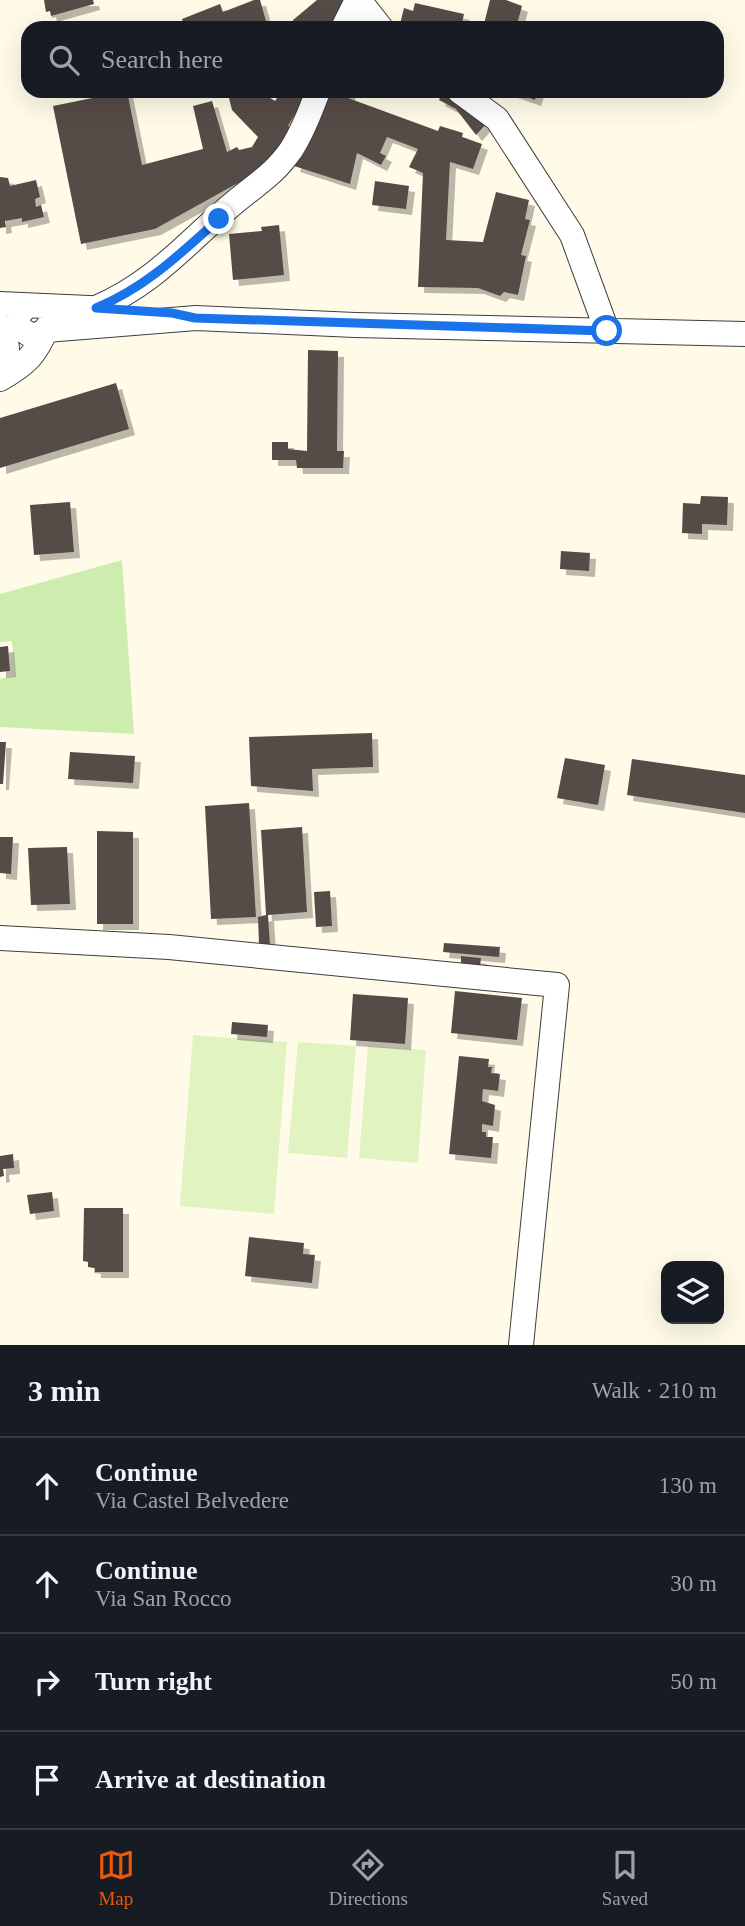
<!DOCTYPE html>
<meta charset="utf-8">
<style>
:root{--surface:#171b24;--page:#242831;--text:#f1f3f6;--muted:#9ea1a6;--line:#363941;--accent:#ea580c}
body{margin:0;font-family:Georgia,serif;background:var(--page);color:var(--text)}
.controls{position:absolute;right:21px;bottom:21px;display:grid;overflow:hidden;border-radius:14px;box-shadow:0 7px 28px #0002}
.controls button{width:63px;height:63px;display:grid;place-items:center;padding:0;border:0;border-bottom:2px solid var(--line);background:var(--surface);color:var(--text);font:35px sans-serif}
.stop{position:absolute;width:21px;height:21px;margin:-16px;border:5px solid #1a73e8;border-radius:50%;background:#fff}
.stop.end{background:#1a73e8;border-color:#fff;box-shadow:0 2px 7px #0008}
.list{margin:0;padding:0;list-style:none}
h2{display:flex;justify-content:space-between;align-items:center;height:91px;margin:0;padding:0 28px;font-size:30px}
h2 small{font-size:23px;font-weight:400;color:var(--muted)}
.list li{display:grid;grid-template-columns:46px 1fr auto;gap:21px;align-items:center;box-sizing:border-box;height:98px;padding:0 28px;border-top:2px solid var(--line)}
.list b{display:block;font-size:26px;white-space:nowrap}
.list p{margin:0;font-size:23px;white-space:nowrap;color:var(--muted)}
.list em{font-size:23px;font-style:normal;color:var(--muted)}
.icon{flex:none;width:38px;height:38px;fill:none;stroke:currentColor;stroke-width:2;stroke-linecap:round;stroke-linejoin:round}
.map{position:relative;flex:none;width:745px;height:1345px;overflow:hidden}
.search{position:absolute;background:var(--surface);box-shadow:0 7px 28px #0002;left:21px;right:21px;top:21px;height:77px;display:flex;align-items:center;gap:18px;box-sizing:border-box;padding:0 24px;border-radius:21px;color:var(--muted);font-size:26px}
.sheet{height:483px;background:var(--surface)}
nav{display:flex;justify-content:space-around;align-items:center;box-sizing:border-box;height:98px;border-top:2px solid var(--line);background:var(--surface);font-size:19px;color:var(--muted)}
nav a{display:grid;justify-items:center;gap:4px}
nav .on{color:var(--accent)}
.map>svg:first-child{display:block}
.green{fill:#cdedae}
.pitch{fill:#e0f3c1}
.building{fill:#544c46;filter:url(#shadow)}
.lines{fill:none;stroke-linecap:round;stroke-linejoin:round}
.minor-casing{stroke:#3d3d3d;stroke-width:26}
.minor{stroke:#fff;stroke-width:24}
.route{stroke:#1a73e8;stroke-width:9}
</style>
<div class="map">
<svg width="745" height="1345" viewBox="0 0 745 1345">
<defs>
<filter id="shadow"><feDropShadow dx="6" dy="6" stdDeviation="0" flood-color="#0004"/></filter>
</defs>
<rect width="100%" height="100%" fill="#fffbe8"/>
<!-- green -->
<path class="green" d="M122,560L134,734L0,727V679L15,676L12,641L0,642V594Z"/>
<!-- pitch -->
<path class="pitch" d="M193,1035L287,1042L274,1214L180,1206Z
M298,1042L356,1046L347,1158L288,1153Z
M368,1046L426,1050L418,1163L359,1158Z"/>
<!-- building -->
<path class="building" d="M44,0H93L94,4L51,16L50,11L46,12Z
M254,0H260L268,28H184L182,19L220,4L223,12Z
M317,0H346L336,28H290L293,20Z
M490,0H506L522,6L516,28H483Z
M415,3L464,14L461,28H399L404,8L413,11Z
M127,91L142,165L203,149L193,106L212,101L227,152L237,147L239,150L252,147L258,137L232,110L229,98L259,91L275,101L282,91H301L307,94L288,126L291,128L263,169L155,229L81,244L53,106Z
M324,91H350L348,98L438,131L440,126L463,133L462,137L482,144L473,169L450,162L446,240L483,242L496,192L529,200L525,219L530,220L521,255L526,256L518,295L504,292L500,296L478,288L418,287L423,173L409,167L418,149L387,137L380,153L386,156L381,165L357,153L350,184L294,166Z
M443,91H455L487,123L476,135L456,109L439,100Z
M509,91H538L535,100Z
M0,177L8,178L10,186L36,180L40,197L35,199L36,207L41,205L44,217L22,222V218L5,221L6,227L0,228Z
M375,181L409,186L406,209L372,205Z
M279,225L284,275L233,280L229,234L262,231L261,227Z
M308,350L338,351L337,451H344L343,468H297L296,460H272V442H288V449L307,451Z
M116,383L129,429L0,468V418Z
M701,496L728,497L727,525L702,524V534L682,533L683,503L700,504Z
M70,502L74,552L34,555L30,505Z
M561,551L590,553L589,571L560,569Z
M8,646L10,671L0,672V647Z
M372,733L373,767L312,769L313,791L251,786L249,737Z
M0,742H6L3,784H0Z
M70,752L135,756L133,783L68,779Z
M565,758L605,765L598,805L557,798Z
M632,759L745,775V813L627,795Z
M249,803L256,917L211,919L205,806Z
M302,827L307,912L268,915L270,945L259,944L258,917L266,915L261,830Z
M97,831L133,832V924H97Z
M0,837H13L11,874L0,873Z
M67,847L70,904L31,905L28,848Z
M330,891L332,926L316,927L314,892Z
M444,943L500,947L499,957L443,952Z
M461,956L481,958L480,967L461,965Z
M455,991L522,998L517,1040L451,1033Z
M353,994L408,998L405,1044L350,1040Z
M232,1022L268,1025L267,1037L231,1034Z
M459,1056L489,1059L488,1067H492L491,1073L500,1074L498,1091L483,1089L482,1101L495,1105L493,1126L482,1124V1132H486V1137H493L491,1158L449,1154Z
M13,1154L14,1168L3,1169L4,1176L0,1177V1156Z
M52,1192L54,1211L30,1214L27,1195Z
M84,1208H123V1272H95V1268L88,1267V1262L83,1261Z
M249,1237L304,1243L303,1254L315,1255L312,1283L245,1276Z"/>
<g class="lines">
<!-- minor casing -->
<g class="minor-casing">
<path id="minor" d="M359,0L381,28
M343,28L357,0
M459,91L497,119L572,235L607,331
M0,304L111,309
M26,307L18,315V327L33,337L46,330L196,318L355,325L745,334
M96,308C160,281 192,235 245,194C265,178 275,172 291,150C302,133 311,110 318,91
M0,327C9,345 10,355 0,373
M0,379C28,363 35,355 48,326
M0,938L169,947L557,985L521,1345"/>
</g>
<!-- minor -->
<use href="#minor" class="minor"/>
</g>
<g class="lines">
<!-- route -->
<path class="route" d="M219,219C180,254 145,288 96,308L172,313L195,318L607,331"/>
</g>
</svg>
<div class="controls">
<button><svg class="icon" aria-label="layers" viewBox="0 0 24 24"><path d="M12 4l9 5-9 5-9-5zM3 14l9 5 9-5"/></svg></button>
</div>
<div class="stop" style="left:607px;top:331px"></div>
<div class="stop end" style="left:219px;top:219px"></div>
<div class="search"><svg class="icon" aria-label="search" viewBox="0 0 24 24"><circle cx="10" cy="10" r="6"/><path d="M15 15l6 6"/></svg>Search here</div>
</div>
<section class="sheet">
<h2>3 min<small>Walk · 210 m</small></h2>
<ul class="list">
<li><svg class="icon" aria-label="ahead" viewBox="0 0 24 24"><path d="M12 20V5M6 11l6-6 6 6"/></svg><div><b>Continue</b><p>Via Castel Belvedere</p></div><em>130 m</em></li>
<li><svg class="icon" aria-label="ahead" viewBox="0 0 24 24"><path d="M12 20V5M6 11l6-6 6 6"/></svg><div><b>Continue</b><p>Via San Rocco</p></div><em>30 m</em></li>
<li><svg class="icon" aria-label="right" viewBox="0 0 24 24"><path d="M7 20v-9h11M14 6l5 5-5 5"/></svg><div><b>Turn right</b></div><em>50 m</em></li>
<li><svg class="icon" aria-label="arrive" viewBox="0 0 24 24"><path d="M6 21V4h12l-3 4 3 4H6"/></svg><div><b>Arrive at destination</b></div></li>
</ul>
</section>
<nav>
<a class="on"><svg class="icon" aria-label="map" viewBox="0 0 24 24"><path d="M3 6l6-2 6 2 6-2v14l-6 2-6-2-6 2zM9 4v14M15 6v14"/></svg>Map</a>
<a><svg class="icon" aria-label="directions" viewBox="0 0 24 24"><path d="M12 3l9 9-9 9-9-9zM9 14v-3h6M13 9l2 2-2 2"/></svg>Directions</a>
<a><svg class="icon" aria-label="saved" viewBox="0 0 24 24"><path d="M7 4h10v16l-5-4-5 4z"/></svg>Saved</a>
</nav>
